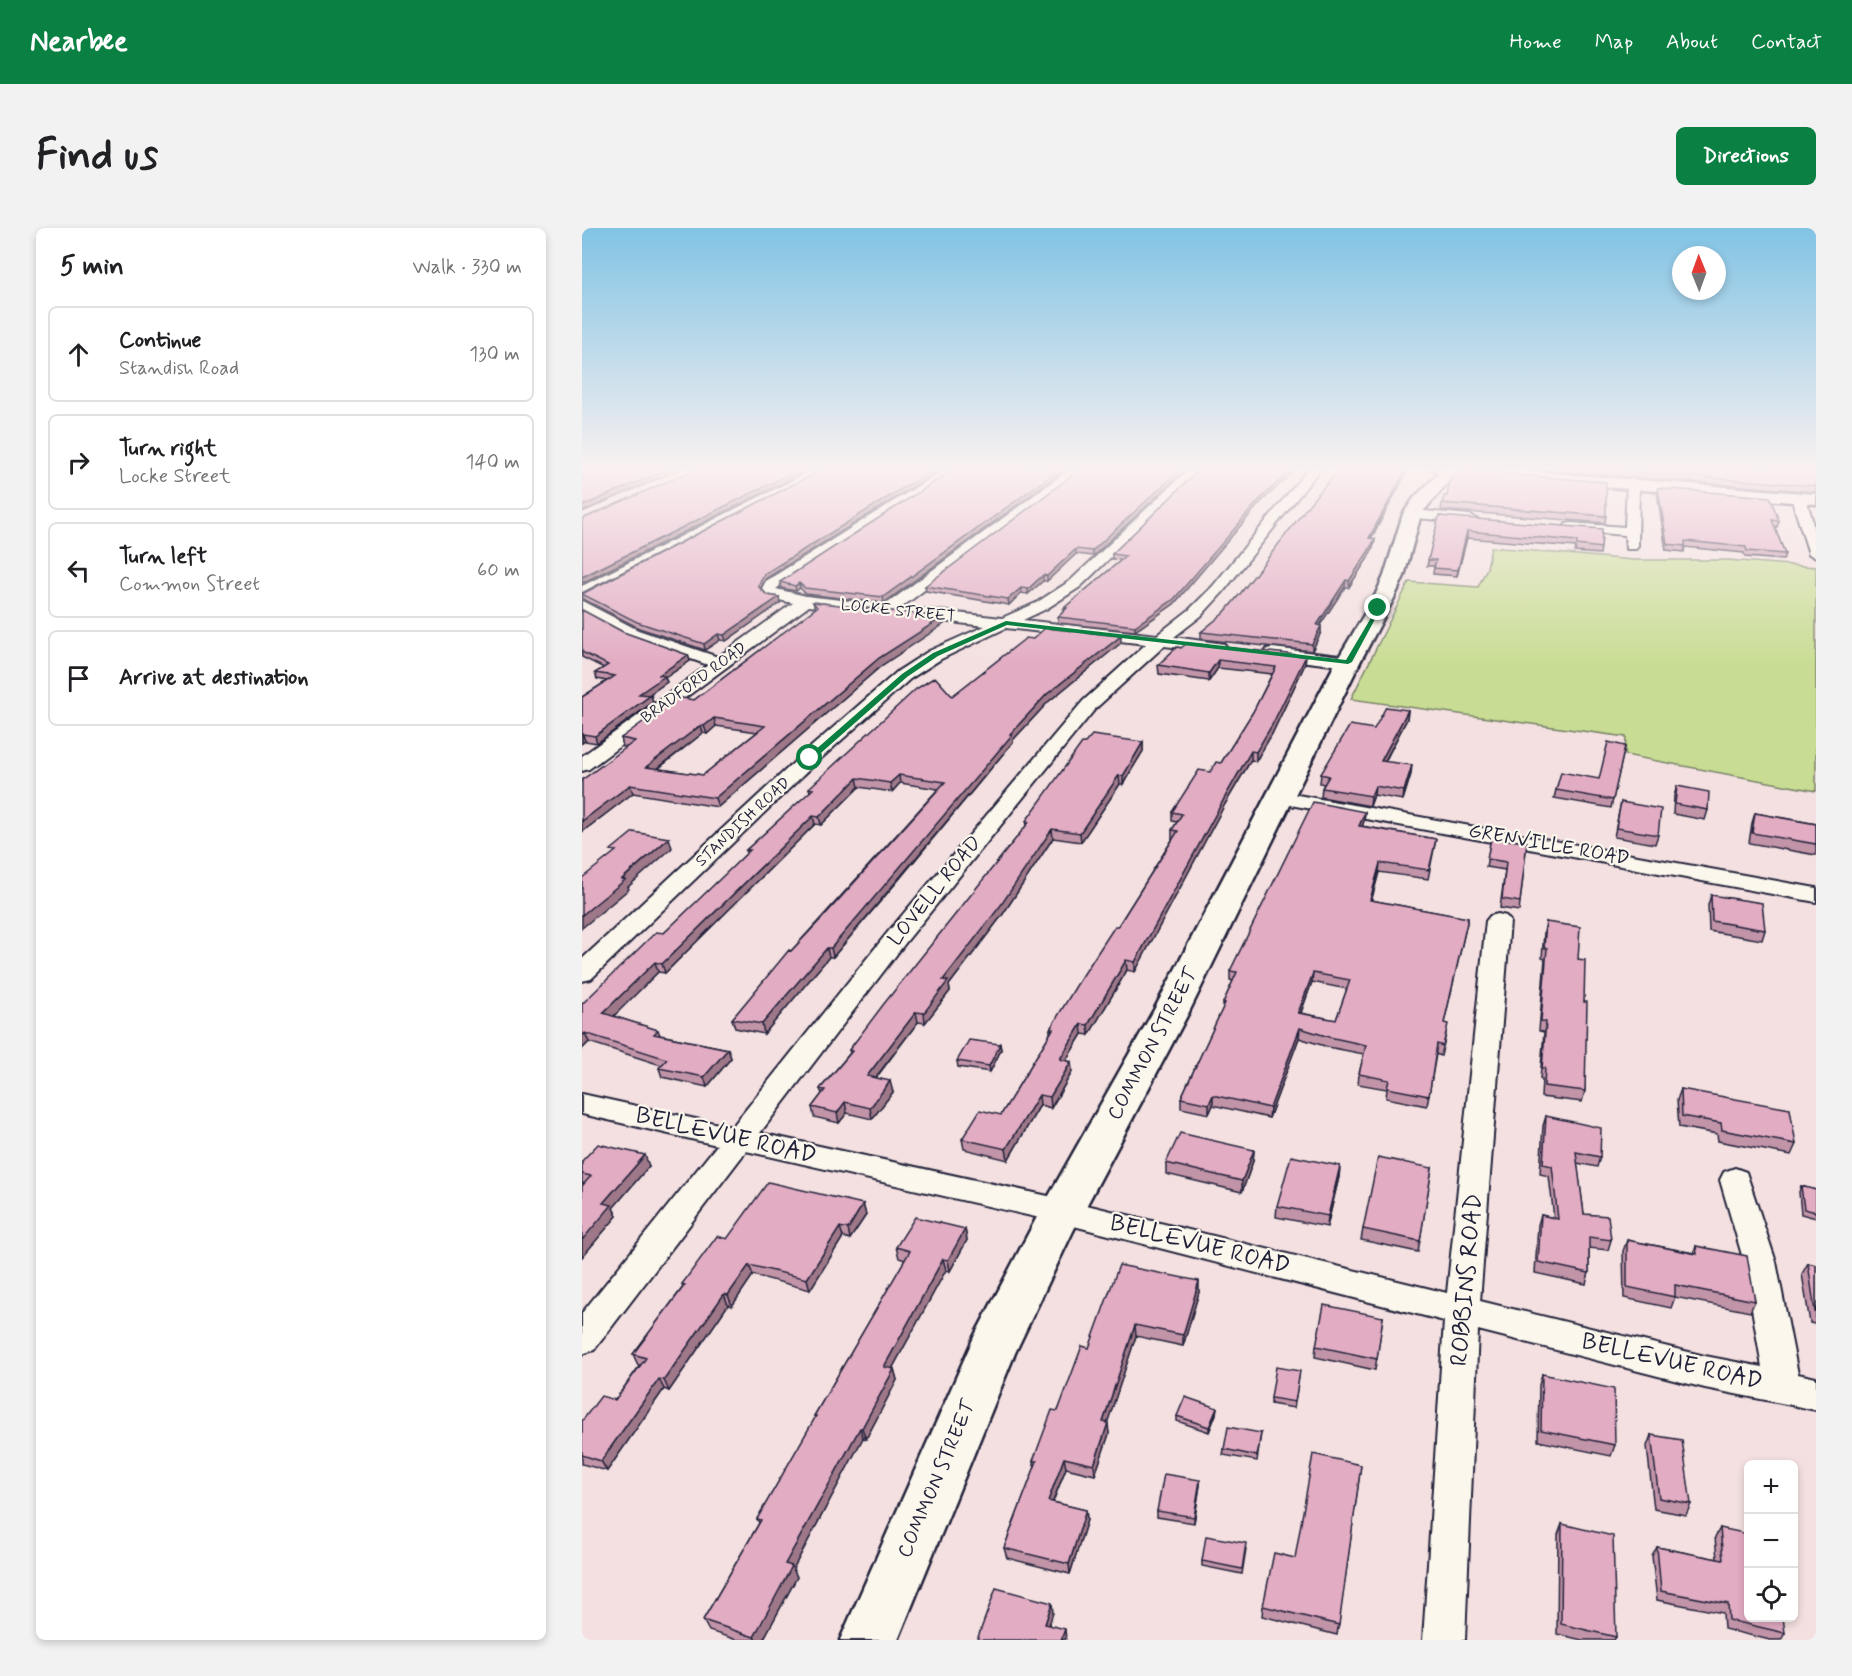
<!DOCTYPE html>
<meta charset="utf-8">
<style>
:root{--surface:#fff;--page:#f2f2f2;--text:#202124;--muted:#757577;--line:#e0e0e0;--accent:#0b8043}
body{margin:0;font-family:Mynerve,sans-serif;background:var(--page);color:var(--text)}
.controls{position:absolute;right:18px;bottom:18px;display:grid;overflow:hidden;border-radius:9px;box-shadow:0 3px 9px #0003}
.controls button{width:54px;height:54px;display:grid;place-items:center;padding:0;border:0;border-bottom:2px solid var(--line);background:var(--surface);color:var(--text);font:30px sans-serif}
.compass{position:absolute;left:1090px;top:18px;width:54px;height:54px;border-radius:50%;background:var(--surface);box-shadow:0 3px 9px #0003;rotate:359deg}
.stop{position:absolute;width:18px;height:18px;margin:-14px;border:4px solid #0b8043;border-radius:50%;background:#fff}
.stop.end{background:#0b8043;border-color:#fff;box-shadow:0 2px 6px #0008}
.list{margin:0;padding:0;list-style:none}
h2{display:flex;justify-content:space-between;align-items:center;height:78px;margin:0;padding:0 24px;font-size:26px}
h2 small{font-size:20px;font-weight:400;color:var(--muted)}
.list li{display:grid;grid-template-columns:39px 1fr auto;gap:18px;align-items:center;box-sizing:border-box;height:96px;margin:0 12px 12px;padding:0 12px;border:2px solid var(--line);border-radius:9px}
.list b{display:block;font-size:22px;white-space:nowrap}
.list p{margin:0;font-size:20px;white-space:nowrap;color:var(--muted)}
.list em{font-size:20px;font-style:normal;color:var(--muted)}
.icon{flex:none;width:33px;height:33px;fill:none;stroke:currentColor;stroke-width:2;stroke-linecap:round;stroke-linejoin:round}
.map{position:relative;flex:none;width:1234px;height:1412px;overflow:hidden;border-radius:9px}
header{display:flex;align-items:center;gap:36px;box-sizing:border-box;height:84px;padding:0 30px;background:var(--accent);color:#fff}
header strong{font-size:28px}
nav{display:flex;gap:33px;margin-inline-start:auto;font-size:21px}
.intro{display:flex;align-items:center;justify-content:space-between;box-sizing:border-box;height:144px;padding:0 36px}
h1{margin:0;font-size:42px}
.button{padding:15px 27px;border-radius:9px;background:var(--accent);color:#fff;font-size:21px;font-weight:700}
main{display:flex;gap:36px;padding:0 36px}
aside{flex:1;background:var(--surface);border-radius:9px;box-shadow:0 3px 9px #0003}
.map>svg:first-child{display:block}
.green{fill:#c8dd93;stroke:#758067;stroke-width:1.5}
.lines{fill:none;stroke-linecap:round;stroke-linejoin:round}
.street-casing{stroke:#22223b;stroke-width:4}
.secondary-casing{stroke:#22223b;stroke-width:5}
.street{fill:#fbf7ec;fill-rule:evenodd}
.secondary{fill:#fbf7ec;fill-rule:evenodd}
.wall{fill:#c294a8;stroke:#22223b;stroke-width:1.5;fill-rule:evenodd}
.shaded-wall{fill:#9e7888;stroke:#22223b;stroke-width:1.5}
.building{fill:#e2acc3;stroke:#22223b;stroke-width:1.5;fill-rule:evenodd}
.route{fill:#0b8043}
.labels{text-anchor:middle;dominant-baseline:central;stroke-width:4.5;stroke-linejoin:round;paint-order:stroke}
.far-street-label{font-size:16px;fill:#22223b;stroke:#fbf7ec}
.street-label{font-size:20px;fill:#22223b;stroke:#fbf7ec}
.near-street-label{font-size:24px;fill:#22223b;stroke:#fbf7ec}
</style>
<header>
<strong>Nearbee</strong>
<nav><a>Home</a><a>Map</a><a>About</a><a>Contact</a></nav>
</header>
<div class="intro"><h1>Find us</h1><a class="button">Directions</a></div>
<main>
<aside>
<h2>5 min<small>Walk · 330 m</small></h2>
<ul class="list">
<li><svg class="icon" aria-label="ahead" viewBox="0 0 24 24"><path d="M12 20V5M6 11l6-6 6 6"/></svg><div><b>Continue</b><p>Standish Road</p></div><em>130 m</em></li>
<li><svg class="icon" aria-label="right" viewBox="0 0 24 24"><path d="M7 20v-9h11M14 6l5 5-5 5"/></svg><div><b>Turn right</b><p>Locke Street</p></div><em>140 m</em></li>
<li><svg class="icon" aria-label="left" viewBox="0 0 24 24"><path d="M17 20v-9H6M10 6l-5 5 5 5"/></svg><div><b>Turn left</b><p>Common Street</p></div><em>60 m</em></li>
<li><svg class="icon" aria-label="arrive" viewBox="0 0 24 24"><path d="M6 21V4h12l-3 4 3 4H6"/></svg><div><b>Arrive at destination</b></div></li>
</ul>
</aside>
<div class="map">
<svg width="1234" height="1412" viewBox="0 0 1234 1412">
<rect width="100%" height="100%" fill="#f4e0e0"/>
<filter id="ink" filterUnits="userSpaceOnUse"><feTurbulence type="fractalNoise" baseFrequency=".0167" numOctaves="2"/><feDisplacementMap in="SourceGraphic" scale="12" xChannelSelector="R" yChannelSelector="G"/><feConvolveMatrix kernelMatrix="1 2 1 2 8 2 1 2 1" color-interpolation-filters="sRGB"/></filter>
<g filter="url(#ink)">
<!-- green -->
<path class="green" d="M909,319L1051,332H1145L1234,339V563L1043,527L1044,509L769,471L827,354L896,359L905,340Z"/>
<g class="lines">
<!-- street casing -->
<g class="street-casing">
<path id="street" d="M235,240H250L0,369V358Z
M365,240H379L210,348L194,361L224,368L303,377L489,240H503L320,379L420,390L454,375L488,353L608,240H621L498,359L464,381L441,392L575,407L607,382L631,358L727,240H739L641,364L619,388L592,409L642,416L644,419L642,422L636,424L582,418L513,481L324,714L178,905L480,971L865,1065L904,693L908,688L916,686L924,688L928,693L898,1073L1123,1128L1180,1139L1162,1034L1138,952L1142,944L1153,940L1164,944L1194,1034L1216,1146L1234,1150V1182L1123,1160L896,1102L883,1412H841L862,1093L480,995L164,923L12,1122L0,1126V1085L135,917L0,886V866L150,899L306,704L501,473L564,416L424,400L359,431L328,451L235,534L9,751L0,753V731L221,526L316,443L347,423L403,398L227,378L7,541L0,543V528L126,437L44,408L0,384V373L56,402L136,429L211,375L187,370L179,362L184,353Z
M1051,251L1057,255L1056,318L1054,321H1044L1043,307L984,302L982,299L984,296L989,295L1043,299L1045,255Z
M1215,265C1231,270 1234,316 1234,330L1227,326L1209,269Z
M830,282L888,287L895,291L888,295L825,289L824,286L825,283Z
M691,420L766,429L774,434L766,439L685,429L683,425L685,421Z
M699,564L1234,660V674L692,574L689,570L692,566Z"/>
</g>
<!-- secondary casing -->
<g class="secondary-casing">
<path id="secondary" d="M852,240H908L1234,266V276L878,247L868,252L839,286L822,348L812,370L778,434L608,782L491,1003L433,1125L316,1412H258L392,1109L455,989L572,782L754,434L792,370L802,348L821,286L833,269L857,245L853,244Z"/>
</g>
<!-- street -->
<use href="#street" class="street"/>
<!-- secondary -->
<use href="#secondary" class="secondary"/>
</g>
<!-- wall -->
<path class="wall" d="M243,240H361L183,351L179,360L185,367L197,369L198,375L144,413L138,412L123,422L57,400L1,371L0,365Z
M374,240H485L302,375L224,366L218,360L214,363L199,360L198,354Z
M605,240L511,328L494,326L465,353H461L446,366L439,365L427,377L344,363L343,358Z
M619,240H715L677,276L592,376L553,403L476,395V389L482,383V380L539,332L530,331V326Z
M759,240H827L789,311H793L792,317L786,330L767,359H763L738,397L739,398V404L730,423L619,411V404L642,385L658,366Z
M937,240H1234V264Z
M1076,260L1197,293L1195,299L1192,298L1203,326L1201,332L1163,329L1162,325L1103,319L1102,324L1084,322L1075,265Z
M860,275L1024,288L1023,295L859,282Z
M857,288L1020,310L1018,326L993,324L994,319L885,310L875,348L851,346L852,338H845Z
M231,374L361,389L362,396L299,438L136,579L51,565L0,604L44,519H41L39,510L112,472L233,381ZM134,498L175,504L121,547L76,541L121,505L125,506Z
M0,382L41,404L106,427L108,433L83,450L85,454L66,467H69L71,474L15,515L3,513L0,515V469L25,453L15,451L13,445L22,440L0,429Z
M451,411L539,415L466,474L431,512V514L315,654L251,729H247L182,806L153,800L150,791L209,723L356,561L318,555L310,564L277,559L239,597L233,596L83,745L76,744L31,788L76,802L78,807L146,821L149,830L125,859L80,849L77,840L79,837L7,814L0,821V776L82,705L136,654L165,625L164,622L228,564L227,560L370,468Z
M595,419L723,436L690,506L674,533L669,532L643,576L553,744L545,742L507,807L500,806L484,832L489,834L490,844L469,880L458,877L426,932L382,921L380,911L419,887L468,806V801L536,698L590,612V602L595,594L590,593V584L628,544L639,535L671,484L690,446L636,440L627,453L577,446L576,437Z
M826,482L825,491L803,534L829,546L821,572L792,567L788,578L739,569L740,560L742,556L738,555L739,546L792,501Z
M561,514V523L541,556H538L499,614L471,610L421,686L367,757L368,763L343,795L336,794L294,850L311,864L290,891L265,885L257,895L232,889L230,879L240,866L238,861L268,825L267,822L445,597L444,593L503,515Z
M1043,518L1029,580L972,570L974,562L1017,551Z
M1095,558L1126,582L1123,592L1091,586L1092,568Z
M1039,574L1076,607L1073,616L1032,609Z
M783,584L782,593L780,598L854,611L846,651L797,644L789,672L886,690L862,795L864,806L859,828L854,826L845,878L804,870L805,861L776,856L777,846L782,826L746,819L717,810L687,890L631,877L627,886L599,880V870L641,780V775L651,753L648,752V743ZM730,754L765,761L754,792L719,785Z
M1173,585L1234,596V627L1167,615L1170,595Z
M909,610L945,614L937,683L918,680L923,642L904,639Z
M1129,667L1183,702L1180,712L1127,703L1126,677Z
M964,694L996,731L1002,774L1003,863L1000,874L959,869L960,851H958L962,804L957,803L963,731L960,730L962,704Z
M418,816L419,822L408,844L376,839L375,833Z
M1099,861L1214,916L1209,927L1136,913L1135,906L1097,899L1095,872Z
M964,888L1018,929L1015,939L995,935L1002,986L1029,1012L1026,1022L1007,1020V1045L1004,1056L953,1045L956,997L959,987L972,990L967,948L958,946L961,898Z
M672,922L671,933L660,964L584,946V935Z
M0,933L67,938L31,980L35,988L0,1029V958L2,956L0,955Z
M758,938L757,949L745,999L694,989L695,978Z
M850,940L836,1024L779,1012L781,1001Z
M1219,958L1234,962V990L1219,986L1217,964Z
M281,976L284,987L268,1011L261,1009L228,1062L171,1047L150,1078L146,1077L87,1163L82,1161L25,1243L0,1236V1193L33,1172L58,1137H56L51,1126L101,1059L100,1056L145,1011Z
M383,1001L385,1012L368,1043L364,1042L310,1141H312L315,1152L284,1211L281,1210L211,1341L215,1349L181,1412H155L127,1403L121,1392L177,1295L175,1291L233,1190L232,1188L323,1032L317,1030L314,1019Z
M1045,1012L1112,1025L1114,1018L1173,1073L1168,1084L1093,1069L1089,1080L1042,1070L1041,1023Z
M1226,1035L1234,1037V1096L1228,1095L1220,1046Z
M617,1064L601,1118L554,1108L525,1195L527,1206L513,1247L484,1240L471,1274L504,1282L505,1292L488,1346L425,1330L422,1320L453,1239L451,1233L507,1120Z
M801,1089L793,1142L733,1129L734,1118Z
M960,1146L1033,1217L1029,1228L956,1213L957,1157Z
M717,1149L712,1180L689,1176V1170Z
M634,1186L627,1204L595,1193V1188Z
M679,1205L675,1233L641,1227L642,1221Z
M1069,1207L1109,1276L1104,1287L1072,1281L1065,1218Z
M779,1237L755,1407L680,1388L681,1378Z
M618,1257L612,1295L575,1289V1283Z
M980,1296L1034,1409L1032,1412H1000L975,1406L976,1307Z
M1138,1300L1203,1405L1199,1412H1188L1142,1401L1141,1385L1075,1372L1070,1328L1075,1319L1135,1331L1133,1309Z
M664,1321L660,1346L620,1338V1333Z"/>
<!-- shaded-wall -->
<path class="shaded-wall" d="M88,240H100L0,284V278Z
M220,240H230L0,355V349Z
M353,240H361L183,351L177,364L176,358L182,346Z
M479,240H485L302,375L301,369Z
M600,240H605L511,328L510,323Z
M711,240H715L677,276L592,376L553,403V398L678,271Z
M825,240H827L786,316L787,310Z
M885,303V310L875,348L876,342Z
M793,311L792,317L786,330L767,359V353Z
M494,321V326L465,353V348Z
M461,347V353L446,366V361Z
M764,352L763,359L734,403L735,397Z
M217,355L218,360L214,363L213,358Z
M439,360V365L427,377L426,371Z
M197,369L198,375L144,413L142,407Z
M361,389L362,396L299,438L136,579L133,570L297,430Z
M739,398V404L730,423V416Z
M136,406L138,412L123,422L122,416Z
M539,408V415L466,474L431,512V514L251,729L249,720L428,506L465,466Z
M106,427L108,433L83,450L85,454L59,472L57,466L77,447Z
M724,428L723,436L690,506L674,533V524Z
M636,432V440L627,453V445Z
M69,467L71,474L15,515L13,508Z
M826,482L825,491L798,542L799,533Z
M132,490L134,498L125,506L122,498Z
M119,497L121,505L67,547L64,539Z
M1,506L3,513L0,515V507Z
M561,514V523L541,556V548Z
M669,523V532L643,576L553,744V734L644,567Z
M830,537L829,546L821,572L822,563Z
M317,547L318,555L310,564L308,555Z
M537,547L538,556L499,614L498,605Z
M275,550L277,559L239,597L237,589Z
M48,557L51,565L0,604V593Z
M793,558L792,567L788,578L789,568Z
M783,584L782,593L777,607V598Z
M231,588L233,596L83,745L80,736Z
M470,601L471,610L421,686L367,757L368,763L343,795L342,785L361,752Z
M87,610L90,620L46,659L47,661L0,700V687Z
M798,635L797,644L787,682L788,672Z
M245,720L247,729L182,806L180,796Z
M544,732L545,742L507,807L506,797Z
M73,734L76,744L25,795L21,785Z
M731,745L730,754L715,794L716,785Z
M334,784L336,794L287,858L285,848Z
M499,796L500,806L479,841L478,831Z
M718,800L717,810L687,890L688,880Z
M3,805L7,814L0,821V808Z
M418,816L419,822L408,844L407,838Z
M146,821L149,830L125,859L122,849Z
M489,834L490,844L469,880L468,869Z
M308,853L311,864L290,891L288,880Z
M457,867L458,877L426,932L424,921Z
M631,867V877L627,886V876Z
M263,874L265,885L257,895L255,885Z
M672,922L671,933L660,964V953Z
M63,927L67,938L31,980L35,988L0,1029V1012L21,975Z
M758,938L757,949L745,999L746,988Z
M281,976L284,987L268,1011L266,1001Z
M258,999L261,1009L228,1062L225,1051Z
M383,1001L385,1012L368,1043L366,1032Z
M361,1031L364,1042L305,1150L302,1139Z
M167,1037L171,1047L150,1078L146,1067Z
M617,1053V1064L601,1118V1107Z
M142,1066L146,1077L87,1163L82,1152Z
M553,1097L554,1108L522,1205L521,1194Z
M312,1141L315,1152L284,1211L280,1200Z
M77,1151L82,1161L25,1243L19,1233Z
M635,1180L634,1186L627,1204V1199Z
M526,1195L527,1206L513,1247L512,1237Z
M278,1200L281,1210L211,1341L215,1349L181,1412H174L172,1409L203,1336Z
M482,1230L484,1240L467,1283L466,1273Z
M618,1252V1257L612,1295V1289Z
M504,1282L505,1292L488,1346L487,1336Z
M470,1375L471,1385L464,1406L463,1396Z
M483,1401L484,1411L479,1412Z"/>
<!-- building -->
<path class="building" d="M0,240H88L0,278Z
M116,240H220L0,349V291Z
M243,240H353L182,346L176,358L185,367L197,369L142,407L136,406L122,416L55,394L0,366Z
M374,240H479L301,369L223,360L217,355L213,358L198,354Z
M500,240H600L510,323L494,321L465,348L461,347L446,361L439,360L426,371L343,358Z
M619,240H711L678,271L592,371L553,398L476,389L485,380H482L544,328L530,326Z
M759,240H825L787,310L793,311L786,324L767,353L764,352L735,397L739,398L730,416L619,404L642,385L658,366L732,270Z
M1003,240H1234V258Z
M879,242L1024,254V288L860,275L862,268H865L869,248Z
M1076,260L1188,269L1197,293L1190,292L1203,326L1165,323L1164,319L1103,313V318L1085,316Z
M857,288L1020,301L1019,320L995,317V313L885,303L876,342L852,340L854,332H846Z
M231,374L361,389L297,430L133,570L48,557L0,593V552L53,513L39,510L95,469L112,472L235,379ZM132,490L183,498L121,547L64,539L119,497L122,498Z
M0,382L41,404L106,427L77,447L83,448L57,466L69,467L13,508L1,506L0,507V469L33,448L13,445L26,437L0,424Z
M463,400L539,408L465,466L428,506L430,507L313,645L249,720H245L180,796L150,791L207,722L209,723L242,688L363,554L317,547L308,555L275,550L237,589L231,588L80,736L73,734L21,785L76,802L72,806L146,821L122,849L77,840L85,831L3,805L0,808V776L74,704L82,705L168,622H164L231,561L227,560L334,461L353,449L370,468L444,410L451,411Z
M605,415L724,428L690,497L674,524L669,523L644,567L553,734L544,732L506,797L499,796L478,831L489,834L468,869L457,867L424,921L380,911L398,882L419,887L471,801H468L494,758L533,698H536L596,603L590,602L600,586L590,584L617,542L628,544L634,534L639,535L671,484L694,439L636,432L627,445L576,437L595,419L599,420Z
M804,479L826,482L799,533L830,537L822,563L793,558L789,568L740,560L747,548L739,546L768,497L792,501Z
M510,507L561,514L541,548L537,547L498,605L470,601L419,677L361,752L366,753L342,785L334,784L285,848L308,853L288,880L263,874L255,885L230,879L243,862L238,861L270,823L267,822L301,777L447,594L444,593L500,515H503Z
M1026,514L1043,518L1031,572L974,562L979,544L1017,551Z
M1095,558L1127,564L1126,582L1093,576Z
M731,574L783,584L777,598L854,611L847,642L798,635L788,672L886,690L862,795L866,796L861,818L855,816L847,868L805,860L807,852L777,846L784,817L747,809L718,800L688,880L631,867L627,876L599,870L643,775H641L655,744L648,743ZM731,745L768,752L754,792L716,785Z
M1039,574L1079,581L1076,607L1034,600Z
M1173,585L1234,596V616L1170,605Z
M51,604L87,610L40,651L43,652L0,687V650L34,623L29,622Z
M909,610L945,614L938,674L920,671L924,634L905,631Z
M1129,667L1180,675L1183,702L1130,693Z
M964,694L998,699L996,731L1003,732L1002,774H1005L1003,863L962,858L963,840H960L964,794L959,793L965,720H962Z
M387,812L418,816L407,838L375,833Z
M1099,861L1208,881L1214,916L1140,902L1139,895L1100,888Z
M964,888L1019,900L1018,929L994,924L1002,986L1026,988L1029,1012L1007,1009V1045L956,1034L959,987L976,991L970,938L961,936Z
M598,905L672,922L660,953L584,935Z
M16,916L63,927L21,975L30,977L0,1012V958L9,948L0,946V933Z
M709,928L758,938L746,988L695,978Z
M796,929L850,940L838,1013L781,1001Z
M186,954L281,976L266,1001L258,999L225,1051L167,1037L146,1067L142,1066L82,1152L77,1151L19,1233L0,1227V1193L19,1168L33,1172L64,1130L51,1126L103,1057L100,1056L135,1008L145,1011Z
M1219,958L1234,962V984L1222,981Z
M333,989L383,1001L366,1032L361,1031L302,1139L312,1141L280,1200H278L203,1336L210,1338L172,1409L121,1392L179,1292L175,1291L234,1188H232L328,1023L314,1019Z
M1045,1012L1115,1026L1114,1018L1165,1028L1173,1073L1093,1057V1069L1045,1059Z
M1226,1035L1234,1037V1084H1233Z
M537,1037L617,1053L601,1107L553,1097L521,1194L526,1195L512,1237L482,1230L466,1273L504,1282L487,1336L422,1320L455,1233H451L470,1182L476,1183L500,1118L507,1120Z
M742,1077L801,1089L795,1131L734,1118Z
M694,1139L718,1143L713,1174L689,1170Z
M960,1146L1032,1161L1033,1217L959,1202Z
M603,1169L635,1180L627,1199L595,1188Z
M646,1199L679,1205L675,1228L642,1221Z
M1069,1207L1100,1212L1109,1276L1077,1270Z
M731,1226L779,1237L757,1397L681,1378L692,1325L713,1330Z
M582,1246L618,1252L612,1289L575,1283Z
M980,1296L1031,1308L1034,1409L979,1396Z
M1138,1300L1167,1306V1389H1201L1203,1405L1147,1392L1146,1376L1079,1363L1075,1319L1141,1332Z
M624,1308L664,1315L660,1341L620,1333Z
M414,1360L470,1375L463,1396L483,1401L479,1412H395Z"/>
</g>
<!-- sky -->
<linearGradient id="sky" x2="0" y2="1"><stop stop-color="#81c3e4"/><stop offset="0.55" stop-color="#faf1f1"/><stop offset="1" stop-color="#faf1f1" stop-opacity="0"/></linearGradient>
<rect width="1234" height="438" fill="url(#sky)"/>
<!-- route -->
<path class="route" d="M796,378L799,380L770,434L766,436L425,397L356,428L325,449L231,532L224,530L320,446L351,425L424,393L764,432Z"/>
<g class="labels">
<!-- far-street labels -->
<g class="far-street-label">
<text transform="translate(316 383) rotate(6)">LOCKE STREET</text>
<text transform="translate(112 455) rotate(-36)">BRADFORD ROAD</text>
<text transform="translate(161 594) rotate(-43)">STANDISH ROAD</text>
</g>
<!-- street labels -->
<g class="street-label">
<text transform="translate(967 617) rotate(10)">GRENVILLE ROAD</text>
<text transform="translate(353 663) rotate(-51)">LOVELL ROAD</text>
<text transform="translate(571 816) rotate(-62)">COMMON STREET</text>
<text transform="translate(355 1251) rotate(-67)">COMMON STREET</text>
</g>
<!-- near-street labels -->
<g class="near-street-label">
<text transform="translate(144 908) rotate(13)">BELLEVUE ROAD</text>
<text transform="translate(618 1017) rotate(14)">BELLEVUE ROAD</text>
<text transform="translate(885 1052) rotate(-85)">ROBBINS ROAD</text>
<text transform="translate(1090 1134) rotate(13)">BELLEVUE ROAD</text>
</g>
</g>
</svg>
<div class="controls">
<button>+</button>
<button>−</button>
<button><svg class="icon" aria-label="locate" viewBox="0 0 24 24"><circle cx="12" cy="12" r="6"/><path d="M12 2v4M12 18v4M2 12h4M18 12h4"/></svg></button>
</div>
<svg class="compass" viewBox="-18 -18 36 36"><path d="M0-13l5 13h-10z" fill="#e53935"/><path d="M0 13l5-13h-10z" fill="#757577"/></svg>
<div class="stop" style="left:228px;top:530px"></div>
<div class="stop end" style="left:796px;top:380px"></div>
</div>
</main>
